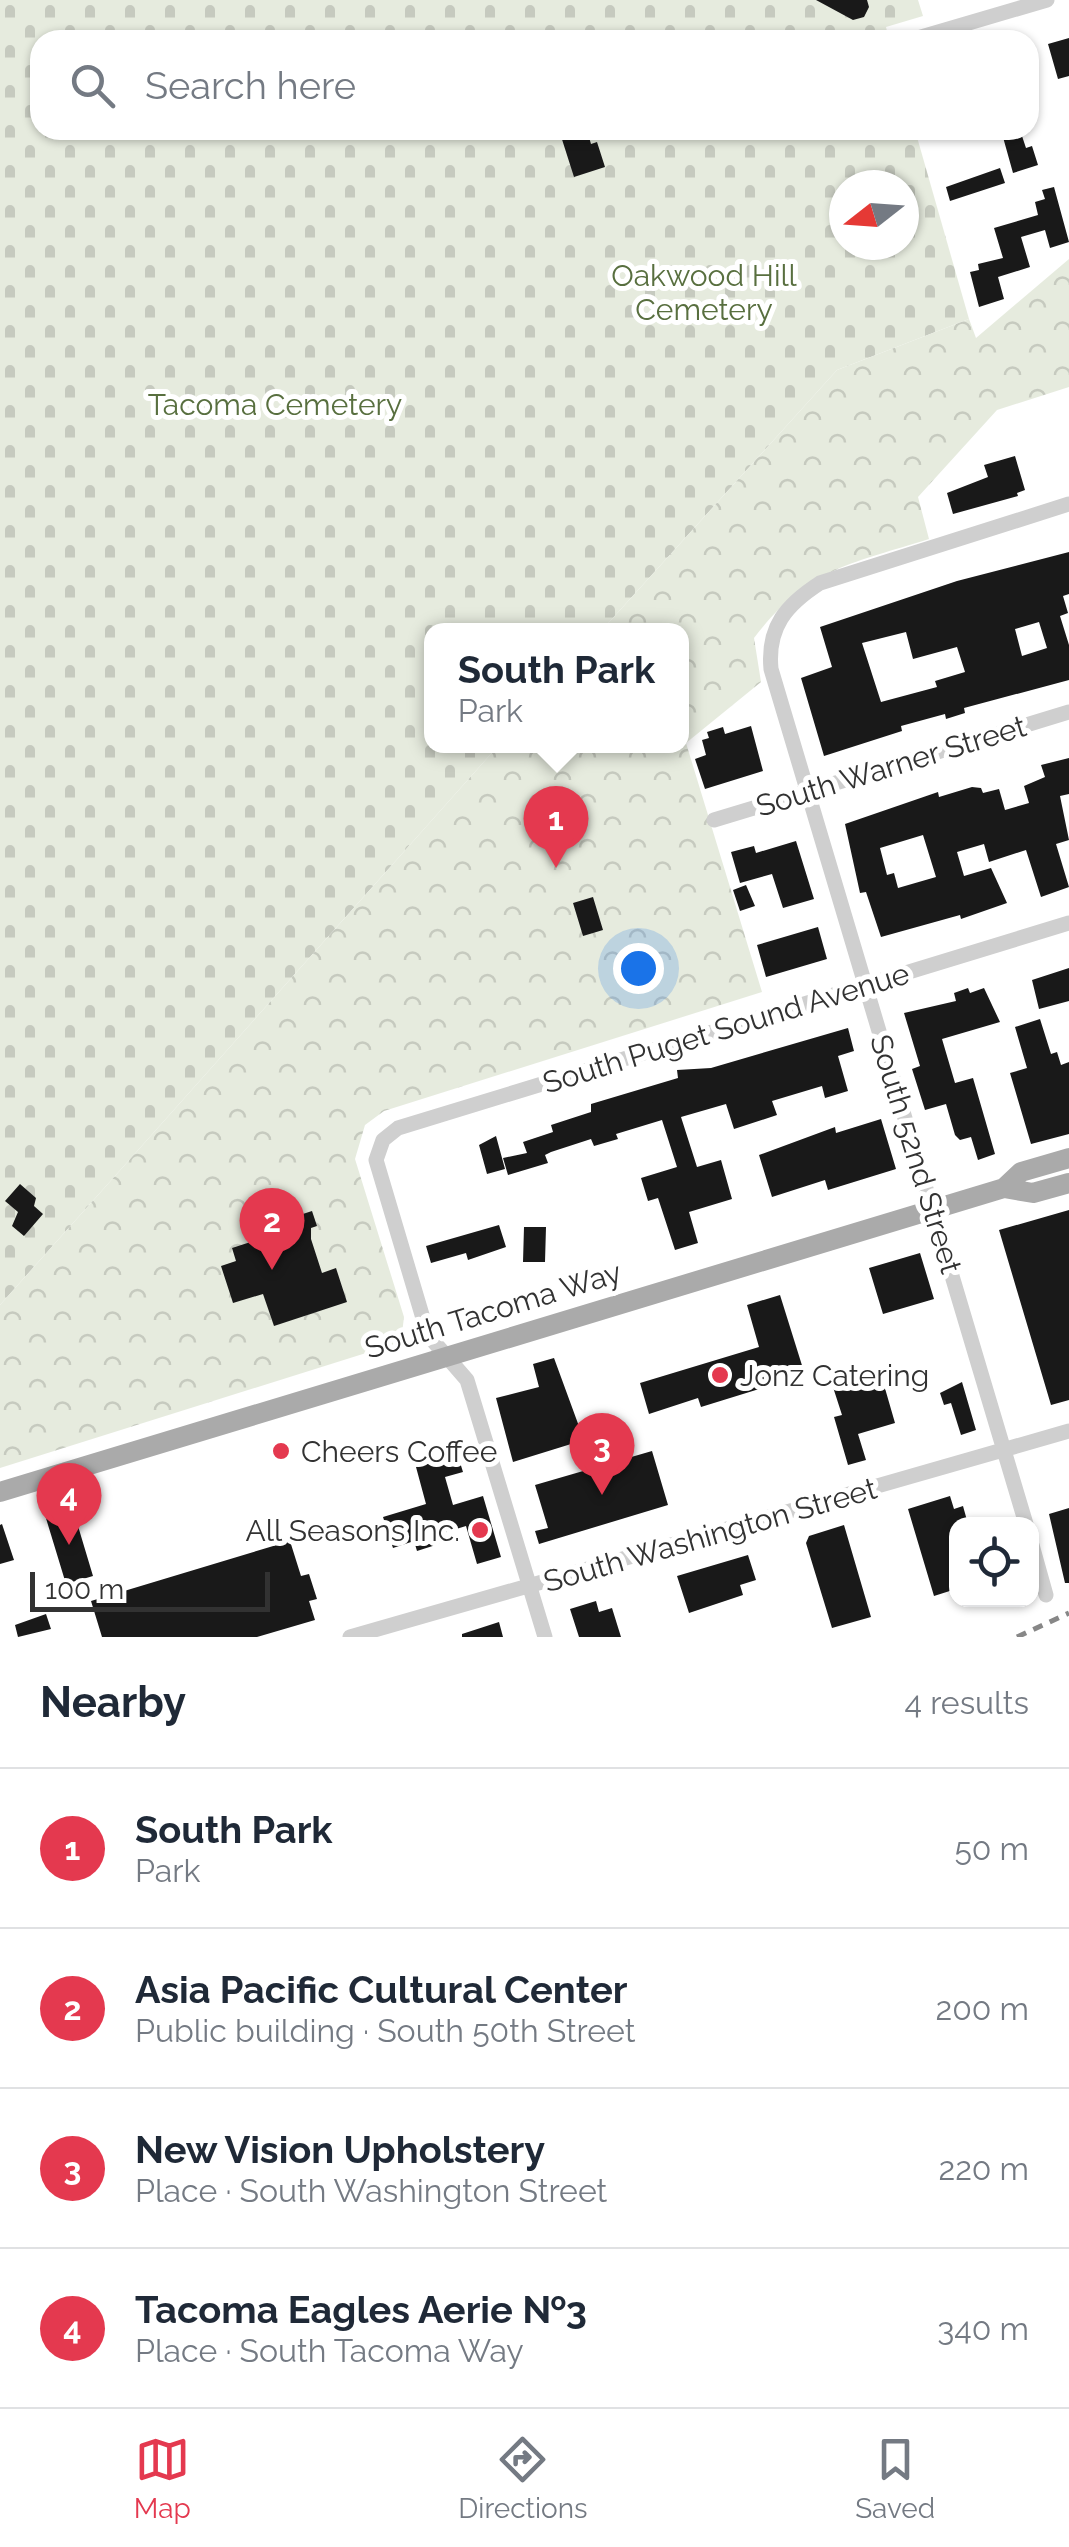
<!DOCTYPE html>
<meta charset="utf-8">
<style>
:root{--surface:#fff;--page:#f2f2f3;--text:#1f2937;--muted:#747a83;--line:#e0e1e3;--accent:#e4394f}
body{margin:0;font-family:Raleway,sans-serif;background:var(--page);color:var(--text)}
.controls{position:absolute;right:30px;bottom:30px;display:grid;overflow:hidden;border-radius:20px;box-shadow:0 2px 8px #0004}
.controls button{width:90px;height:90px;display:grid;place-items:center;padding:0;border:0;border-bottom:2px solid var(--line);background:var(--surface);color:var(--text);font:50px sans-serif}
.compass{position:absolute;left:829px;top:170px;width:90px;height:90px;border-radius:50%;background:var(--surface);box-shadow:0 2px 8px #0004;rotate:253deg}
.scale{position:absolute;left:30px;bottom:25px;width:240px;box-sizing:border-box;padding-left:10px;border:5px solid #323232;border-top:0;font-size:28px;line-height:35px;white-space:nowrap;color:#323232;-webkit-text-stroke:8px #fff;paint-order:stroke}
.you{position:absolute;left:638px;top:968px;width:35px;height:35px;margin:-25px;border:8px solid #fff;border-radius:50%;background:#1a73e8;box-shadow:0 0 0 15px #1a73e833}
.badge{display:grid;place-items:center;width:65px;height:65px;border-radius:50%;background:var(--accent);color:#fff;font-size:32px;font-weight:700}
.pin{position:absolute;translate:-50% -82px;filter:drop-shadow(0 2px 5px #0008)}
.pin::after{content:'';position:absolute;top:52px;width:35px;height:30px;background:inherit;clip-path:polygon(0 0,100% 0,50% 100%)}
.popup{position:absolute;left:424px;top:623px;width:265px;height:130px;box-sizing:border-box;display:grid;place-content:center;border-radius:20px;background:var(--surface);filter:drop-shadow(0 2px 8px #0005);font-size:32px;white-space:nowrap;color:var(--muted)}
.popup b{font-size:38px;color:var(--text)}
.popup::after{content:'';position:absolute;left:50%;top:100%;margin-left:-20px;border:20px solid transparent;border-top-color:var(--surface)}
.list{margin:0;padding:0;list-style:none}
h2{display:flex;justify-content:space-between;align-items:center;height:130px;margin:0;padding:0 40px;font-size:42px}
h2 small{font-size:32px;font-weight:400;color:var(--muted)}
.list li{display:grid;grid-template-columns:65px 1fr auto;gap:30px;align-items:center;box-sizing:border-box;height:160px;padding:0 40px;border-top:2px solid var(--line)}
.list b{display:block;font-size:38px;white-space:nowrap}
.list p{margin:0;font-size:32px;white-space:nowrap;color:var(--muted)}
.list em{font-size:32px;font-style:normal;color:var(--muted)}
.icon{flex:none;width:55px;height:55px;fill:none;stroke:currentColor;stroke-width:2;stroke-linecap:round;stroke-linejoin:round}
.map{position:relative;flex:none;width:1069px;height:1637px;overflow:hidden}
.search{position:absolute;background:var(--surface);box-shadow:0 2px 8px #0004;left:30px;right:30px;top:30px;height:110px;display:flex;align-items:center;gap:25px;box-sizing:border-box;padding:0 35px;border-radius:30px;color:var(--muted);font-size:38px}
.sheet{height:770px;background:var(--surface)}
nav{display:flex;justify-content:space-around;align-items:center;box-sizing:border-box;height:140px;border-top:2px solid var(--line);background:var(--surface);font-size:28px;color:var(--muted)}
nav a{display:grid;justify-items:center;gap:5px}
nav .on{color:var(--accent)}
.map>svg:first-child{display:block}
.cemetery{fill:url(#cemetery-stones);fill-rule:evenodd}
.park{fill:url(#park-crowns)}
.building{fill:#191919;fill-rule:evenodd}
.lines{fill:none;stroke-linecap:round;stroke-linejoin:round}
.minor{stroke:#cfcfcf;stroke-width:15}
.major{stroke:#aaa;stroke-width:20}
.rail{stroke:#878787;stroke-width:5;stroke-dasharray:10 8;stroke-linecap:butt}
.poi-dot{fill:#e4394f;stroke:#fff;stroke-width:4}
.labels{text-anchor:middle;dominant-baseline:central;stroke-width:10;stroke-linejoin:round;paint-order:stroke}
.park-label{font-size:30px;fill:#586f3f;stroke:#fff}
.street-label{font-size:30px;fill:#323232;stroke:#fff}
.poi-label{font-size:30px;fill:#323232;stroke:#fff;text-anchor:start}
</style>
<div class="map">
<svg width="1069" height="1637" viewBox="0 0 1069 1637">
<defs>
<pattern id="cemetery-stones" width="16" height="16" patternUnits="userSpaceOnUse" patternTransform="scale(2.5)"><rect width="16" height="16" fill="#e6ebde"/><path d="M2 7V4a2 2 0 0 1 4 0v3zM10 15v-3a2 2 0 0 1 4 0v3z" fill="#c6cabf"/></pattern>
<pattern id="park-crowns" width="20" height="18" patternUnits="userSpaceOnUse" patternTransform="scale(2.5)"><rect width="20" height="18" fill="#e6ebde"/><path d="M2 6a3 3 0 1 1 6 0M12 15a3 3 0 1 1 6 0" fill="none" stroke="#c6cabf"/></pattern>
</defs>
<rect width="100%" height="100%" fill="#fff"/>
<!-- cemetery -->
<path class="cemetery" d="M0,0H918L923,16L886,27L889,40H40V130H915L969,319L837,370L602,630H431V746H498L0,1305ZM844,185H904V245H844Z"/>
<!-- park -->
<path class="park" d="M1069,259V387L997,410L918,497L929,539C850,564 808,568 754,638L761,682L686,743L762,992L384,1111L365,1125L355,1159L404,1317L401,1342L0,1468V1305L498,746H681V630H602L837,370L969,319L976,338Z"/>
<!-- building -->
<path class="building" d="M816,0H867L869,7L864,17L853,20Z
M1069,38V76L1058,79L1048,44Z
M559,130H587L591,144L597,142L605,167L574,177Z
M1001,130H1020L1026,148L1032,146L1038,165L1013,173Z
M1000,168L1005,183L950,201L946,187Z
M1054,187L1069,242L1050,248L1045,230L1021,237L1030,267L998,277L1004,299L979,307L970,272L979,270L978,264L1003,258L994,228L1038,215L1035,202L1045,199L1042,190Z
M1015,456L1025,490L1017,493L1018,496L953,514L947,493L988,477L984,465Z
M1069,552V594L1063,596L1068,613L1060,616L1069,645V680L964,708L965,713L946,719L945,714L901,726L902,731L824,756L801,678L832,667L820,627L957,581ZM1039,622L1047,648L1022,656L1015,629ZM906,632L913,659L957,647L965,672L935,681L937,687L881,702L862,643Z
M751,726L763,771L705,789L695,759L706,755L702,740L709,738L707,732L723,727L725,734Z
M1069,758V794L1060,796L1069,840L1056,844L1069,887L1041,897L1026,850L989,862L984,844L957,852L964,876L991,868L1007,903L961,919L960,915L881,937L866,892L860,893L845,824L938,792L939,797L972,787L981,788L983,793L999,789L1005,810L1029,803L1024,786L1045,777L1041,765ZM923,835L936,877L898,888L894,873L887,875L880,848Z
M796,841L814,899L783,908L772,874L740,883L731,852L754,846L756,853Z
M746,885L755,906L740,911L733,890Z
M593,897L603,930L583,936L573,903Z
M818,927L827,959L766,977L757,945Z
M1069,968V1001L1039,1009L1032,980Z
M968,988L970,993L984,988L1000,1022L942,1039L955,1083L973,1078L995,1154L978,1160L971,1137L960,1140L955,1135L946,1104L925,1110L912,1069L920,1066L904,1013L956,1001L954,993Z
M1040,1019L1051,1054L1057,1052L1061,1065L1069,1062V1134L1031,1144L1010,1073L1027,1068L1015,1027Z
M848,1028L854,1051L838,1056L848,1091L825,1098L822,1086L772,1101L777,1115L734,1129L726,1104L681,1117L697,1167L721,1160L732,1199L689,1212L698,1243L675,1250L658,1198L648,1201L641,1178L677,1167L662,1120L616,1134L618,1139L594,1146L591,1139L551,1152L545,1155L548,1163L508,1175L503,1158L527,1153L523,1142L553,1132L551,1125L591,1112V1104L678,1078L677,1070L711,1068Z
M881,1119L896,1169L828,1190L825,1180L772,1197L759,1155L835,1127L836,1133Z
M496,1136L505,1169L487,1174L479,1145Z
M20,1184L36,1198L34,1206L43,1214L24,1236L12,1226L18,1212L5,1201Z
M1069,1210V1400L1051,1405L999,1230Z
M312,1211L317,1226L311,1228V1239L322,1273L336,1268L347,1302L274,1326L263,1294L233,1303L221,1266L236,1261L232,1248L257,1240L254,1230Z
M499,1225L506,1247L468,1260L466,1253L431,1263L426,1246Z
M524,1227H546L545,1262H523Z
M920,1253L934,1299L883,1314L869,1268Z
M780,1295L805,1375L701,1407L698,1398L649,1414L640,1383L759,1347L747,1305Z
M554,1358L584,1440L513,1462L496,1398L539,1387L533,1364Z
M882,1378L895,1423L858,1434L866,1460L848,1465L834,1417L842,1415L832,1384L844,1380L847,1388Z
M962,1382L976,1430L961,1435L951,1403L944,1405L940,1393Z
M652,1451L668,1505L539,1544L535,1531L548,1528L535,1485Z
M458,1456L463,1472L445,1477L453,1505L483,1496L501,1557L477,1564L466,1526L440,1534L442,1543L417,1551L414,1541L393,1548L383,1517L426,1504L416,1467Z
M950,1496L954,1509L963,1506L968,1524H956V1589L934,1596L908,1509Z
M72,1506L93,1576L66,1584L45,1515Z
M1069,1508V1583H1065L1049,1514Z
M2,1524L14,1560L0,1564V1525Z
M844,1525L871,1617L832,1628L806,1543L809,1536Z
M290,1541L301,1576L309,1574L317,1599L309,1601L315,1620L257,1637H102L91,1601Z
M748,1555L756,1580L740,1585L743,1595L689,1613L677,1576Z
M596,1601L599,1612L612,1608L621,1637H579L570,1609Z
M46,1614L51,1629L18,1637L15,1625Z
M499,1622L503,1637H462V1634Z"/>
<g class="lines">
<!-- minor -->
<path class="minor" d="M911,40L1047,0
M714,820L1069,712
M1026,1524L771,669C767,627 786,605 820,583L1069,504
M1032,1545L1046,1595
M350,1637L1069,1431
M545,1637L467,1380L428,1335L376,1160L383,1140L398,1128L1069,923"/>
<!-- major -->
<path class="major" d="M1004,1188L1033,1193L1069,1183
M0,1492L1004,1188L1021,1172L1069,1158"/>
<!-- rail -->
<path class="rail" d="M1017,1637L1069,1613"/>
</g>
<!-- markers -->
<g class="poi-dot">
<circle cx="720" cy="1375" r="10"/>
<circle cx="281" cy="1451" r="10"/>
<circle cx="480" cy="1530" r="10"/>
</g>
<g class="labels">
<!-- park labels -->
<g class="park-label">
<text x="704" y="275">Oakwood Hill<tspan x="704" dy="34">Cemetery</tspan></text>
<text x="275" y="404">Tacoma Cemetery</text>
</g>
<!-- street labels -->
<g class="street-label">
<text transform="translate(891 766) rotate(-17)">South Warner Street</text>
<text transform="translate(726 1028) rotate(-17)">South Puget Sound Avenue</text>
<text transform="translate(916 1154) rotate(73)">South 52nd Street</text>
<text transform="translate(493 1310) rotate(-17)">South Tacoma Way</text>
<text transform="translate(710 1535) rotate(-16)">South Washington Street</text>
</g>
<!-- poi labels -->
<g class="poi-label">
<text x="740" y="1375">Jonz Catering</text>
<text x="301" y="1451">Cheers Coffee</text>
<text x="460" y="1530" text-anchor="end">All Seasons Inc.</text>
</g>
</g>
</svg>
<div class="controls">
<button><svg class="icon" aria-label="locate" viewBox="0 0 24 24"><circle cx="12" cy="12" r="6"/><path d="M12 2v4M12 18v4M2 12h4M18 12h4"/></svg></button>
</div>
<svg class="compass" viewBox="-18 -18 36 36"><path d="M0-13l5 13h-10z" fill="#e53935"/><path d="M0 13l5-13h-10z" fill="#747a83"/></svg>
<div class="scale">100 m</div>
<div class="you"></div>
<div class="pin badge" style="left:556px;top:868px">1</div>
<div class="popup"><b>South Park</b>Park</div>
<div class="pin badge" style="left:272px;top:1270px">2</div>
<div class="pin badge" style="left:602px;top:1495px">3</div>
<div class="pin badge" style="left:69px;top:1545px">4</div>
<div class="search"><svg class="icon" aria-label="search" viewBox="0 0 24 24"><circle cx="10" cy="10" r="6"/><path d="M15 15l6 6"/></svg>Search here</div>
</div>
<section class="sheet">
<h2>Nearby<small>4 results</small></h2>
<ul class="list">
<li><span class="badge">1</span><div><b>South Park</b><p>Park</p></div><em>50 m</em></li>
<li><span class="badge">2</span><div><b>Asia Pacific Cultural Center</b><p>Public building · South 50th Street</p></div><em>200 m</em></li>
<li><span class="badge">3</span><div><b>New Vision Upholstery</b><p>Place · South Washington Street</p></div><em>220 m</em></li>
<li><span class="badge">4</span><div><b>Tacoma Eagles Aerie №3</b><p>Place · South Tacoma Way</p></div><em>340 m</em></li>
</ul>
</section>
<nav>
<a class="on"><svg class="icon" aria-label="map" viewBox="0 0 24 24"><path d="M3 6l6-2 6 2 6-2v14l-6 2-6-2-6 2zM9 4v14M15 6v14"/></svg>Map</a>
<a><svg class="icon" aria-label="directions" viewBox="0 0 24 24"><path d="M12 3l9 9-9 9-9-9zM9 14v-3h6M13 9l2 2-2 2"/></svg>Directions</a>
<a><svg class="icon" aria-label="saved" viewBox="0 0 24 24"><path d="M7 4h10v16l-5-4-5 4z"/></svg>Saved</a>
</nav>
